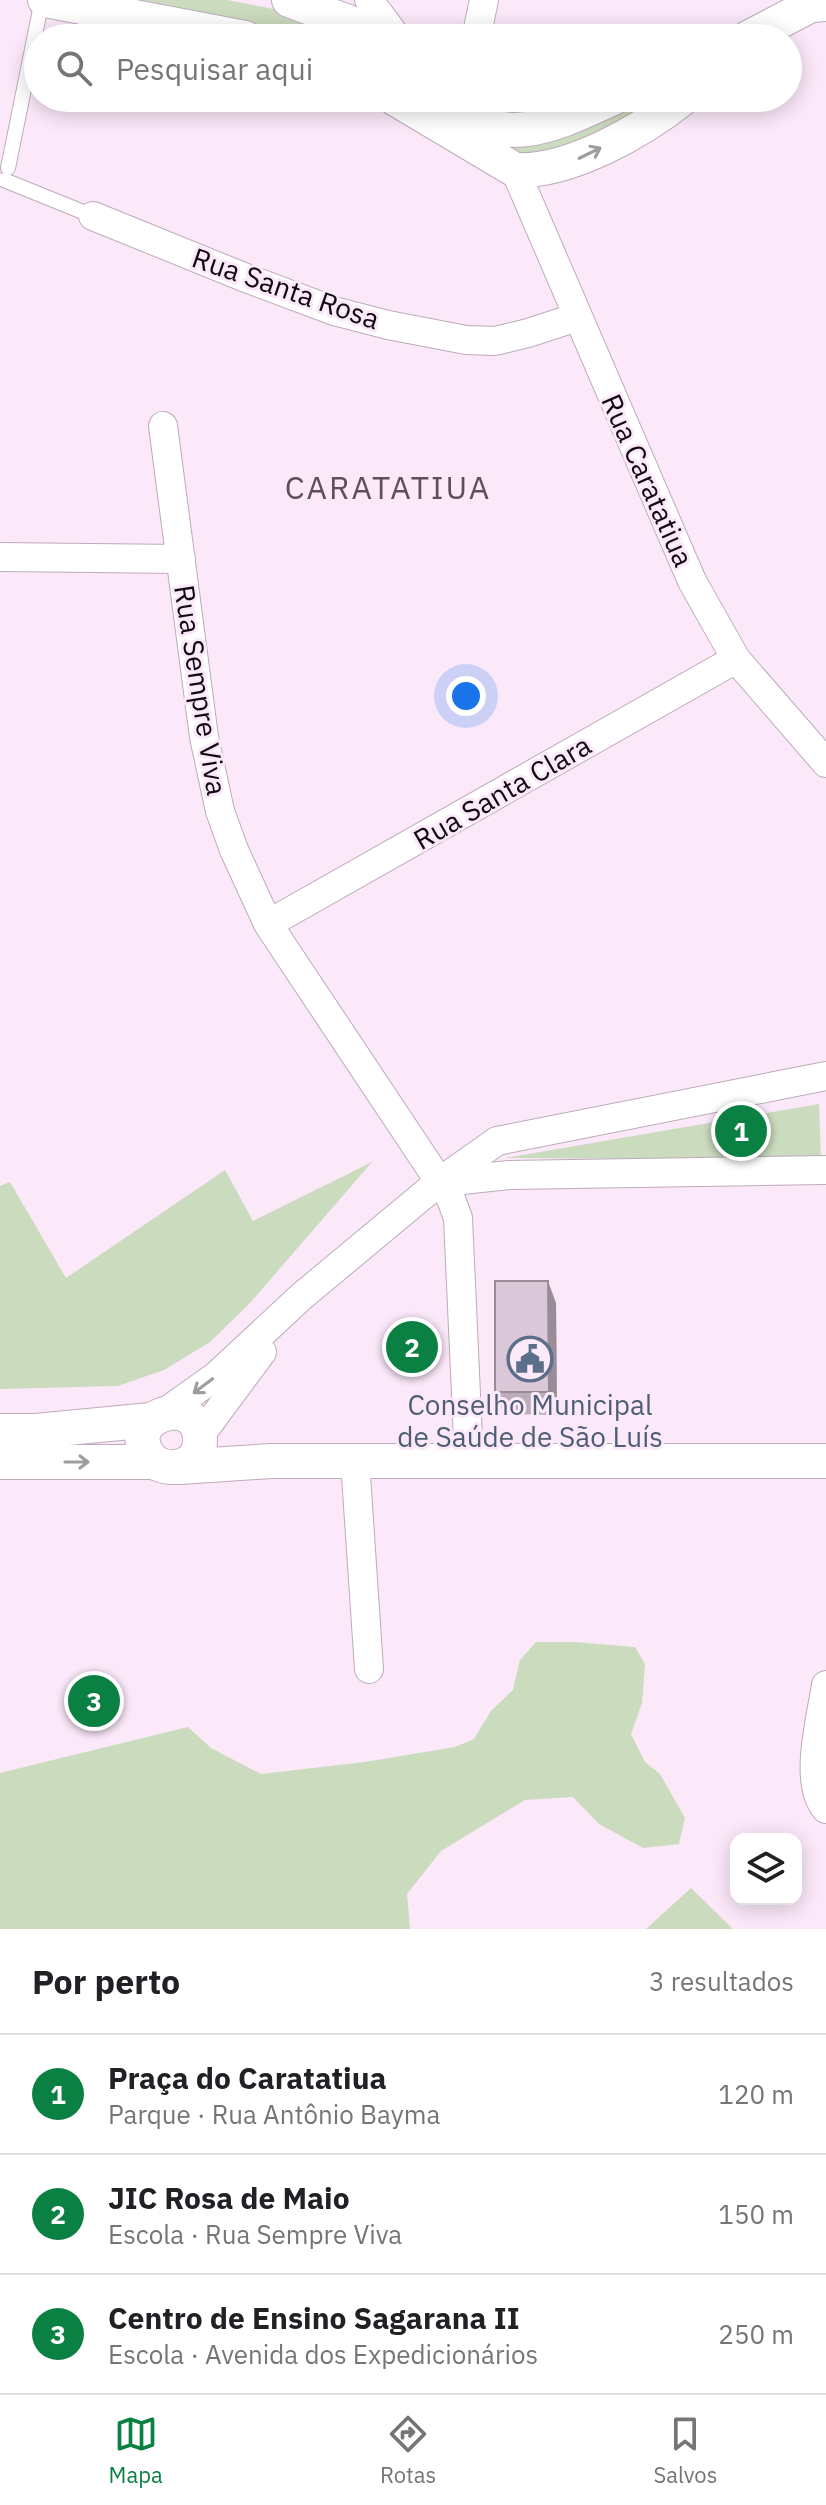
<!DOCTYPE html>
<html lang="pt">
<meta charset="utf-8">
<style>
:root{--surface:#fff;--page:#f6f6f6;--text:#202124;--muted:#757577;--line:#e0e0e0;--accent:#0b8043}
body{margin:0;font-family:"IBM Plex Sans",sans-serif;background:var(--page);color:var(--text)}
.controls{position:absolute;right:24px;bottom:24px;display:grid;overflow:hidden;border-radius:16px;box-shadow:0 4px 20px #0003}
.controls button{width:72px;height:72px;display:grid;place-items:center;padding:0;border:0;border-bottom:2px solid var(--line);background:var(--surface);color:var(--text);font:40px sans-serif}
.you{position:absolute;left:466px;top:696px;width:28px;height:28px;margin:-20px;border:6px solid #fff;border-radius:50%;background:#1a73e8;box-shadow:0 0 0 12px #1a73e833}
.badge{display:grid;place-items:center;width:52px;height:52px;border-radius:50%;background:var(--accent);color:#fff;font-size:26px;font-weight:700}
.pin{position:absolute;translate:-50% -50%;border:4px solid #fff;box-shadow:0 2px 8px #0006}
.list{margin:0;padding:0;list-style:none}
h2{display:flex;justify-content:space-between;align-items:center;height:104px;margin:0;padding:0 32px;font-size:34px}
h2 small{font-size:26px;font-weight:400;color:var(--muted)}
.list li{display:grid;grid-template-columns:52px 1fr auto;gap:24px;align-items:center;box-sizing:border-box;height:120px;padding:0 32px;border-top:2px solid var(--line)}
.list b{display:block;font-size:30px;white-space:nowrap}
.list p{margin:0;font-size:26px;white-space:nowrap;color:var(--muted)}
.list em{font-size:26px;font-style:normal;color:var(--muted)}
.icon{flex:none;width:44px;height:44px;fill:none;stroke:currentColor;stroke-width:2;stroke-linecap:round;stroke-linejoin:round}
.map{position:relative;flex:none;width:826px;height:1929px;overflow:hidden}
.search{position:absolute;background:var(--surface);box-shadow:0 4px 20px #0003;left:24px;right:24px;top:24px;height:88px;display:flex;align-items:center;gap:20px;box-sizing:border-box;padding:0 28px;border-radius:44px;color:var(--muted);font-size:30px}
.sheet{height:464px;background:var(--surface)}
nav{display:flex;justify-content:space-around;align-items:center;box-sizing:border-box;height:112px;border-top:2px solid var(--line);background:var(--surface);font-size:22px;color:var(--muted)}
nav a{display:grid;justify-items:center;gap:4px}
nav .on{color:var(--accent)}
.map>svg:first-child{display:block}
.green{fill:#cbdbbe}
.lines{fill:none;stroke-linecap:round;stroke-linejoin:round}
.service-casing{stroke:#bdabbb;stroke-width:16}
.minor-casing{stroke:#bdabbb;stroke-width:30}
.tertiary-casing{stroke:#bdabbb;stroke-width:36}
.service{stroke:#fff;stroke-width:14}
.minor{stroke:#fff;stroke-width:28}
.tertiary{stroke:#fff;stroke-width:34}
.wall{fill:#bbacba}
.shaded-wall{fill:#998c97}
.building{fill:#dac8d8;stroke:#998c97;stroke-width:2}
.oneway{stroke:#9f9d9f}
.labels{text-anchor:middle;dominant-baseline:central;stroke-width:6;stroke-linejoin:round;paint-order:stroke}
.street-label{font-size:28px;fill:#100a10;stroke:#fbe8f9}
.service-label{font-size:28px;fill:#4e5e75;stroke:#fbe8f9}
.quarter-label{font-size:32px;letter-spacing:2px;fill:#5e4f5d;stroke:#fbe8f9}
</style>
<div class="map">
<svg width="826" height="1929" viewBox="0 0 826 1929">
<rect width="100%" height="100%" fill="#fbe8f9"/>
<!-- green -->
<path class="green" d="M118,0H227L279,10L361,38H289L259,29Z
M632,98H672L531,162L505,147L582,124Z
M819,1104L821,1160L505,1158Z
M372,1162L250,1303L210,1342L164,1370L118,1386L0,1389V1186L10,1182L66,1278L225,1170L253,1221Z
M536,1642H574L635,1647L645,1664L642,1703L631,1734L645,1762L660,1774L685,1818L679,1844L643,1848L599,1824L573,1797L525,1800L441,1851L407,1894L410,1929H0V1773L188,1727L211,1748L261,1774L365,1762L455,1747L474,1739L491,1711L513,1690L520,1660Z
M691,1888L733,1929H646Z"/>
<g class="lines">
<!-- service casing -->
<g class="service-casing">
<path id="service" d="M8,168L42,0
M4,180L93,216"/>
</g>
<!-- minor casing -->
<g class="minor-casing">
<path id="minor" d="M369,0L397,38
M476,38L484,0
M515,170L692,581L736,659L826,763
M93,216L246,278L334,311L388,325L466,340L495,341L528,333L577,317
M163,426L204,737L220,811L234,850L268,924L451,1199L458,1218L469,1461
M0,557L181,559
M268,924L736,659
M444,1182L509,1175L826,1170
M164,1413L216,1376L302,1296L439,1182L497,1141L826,1076
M199,1437L262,1352
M355,1461L369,1669
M826,1685C821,1718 803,1783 826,1809"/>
</g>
<!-- tertiary casing -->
<g class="tertiary-casing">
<path id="tertiary" d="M45,0L245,38
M289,0L391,38
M748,38L811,5L826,4
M394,98L515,170C569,173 642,131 683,98
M457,98C497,157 564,120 613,98
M0,1431H36L151,1420
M0,1462H154C173,1473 200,1466 200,1440C199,1388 112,1419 154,1462
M180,1467L271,1461H826"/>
</g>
<!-- service -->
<use href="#service" class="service"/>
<!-- minor -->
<use href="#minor" class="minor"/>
<!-- tertiary -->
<use href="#tertiary" class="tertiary"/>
</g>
<!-- wall -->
<path class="wall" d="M556,1303L557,1415L504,1414L495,1392Z"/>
<!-- shaded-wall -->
<path class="shaded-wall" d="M548,1281L556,1303L557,1415L549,1392Z"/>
<!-- building -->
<path class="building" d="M495,1281H548L549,1392H495Z"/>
<!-- one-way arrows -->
<defs><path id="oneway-shaft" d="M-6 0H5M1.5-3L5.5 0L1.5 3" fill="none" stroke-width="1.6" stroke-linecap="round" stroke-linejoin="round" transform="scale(2)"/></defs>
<g class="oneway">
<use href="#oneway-shaft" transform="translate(590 153) rotate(-26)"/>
<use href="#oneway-shaft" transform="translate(203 1386) rotate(143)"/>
<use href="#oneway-shaft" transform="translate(77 1462)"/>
</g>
<!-- icons -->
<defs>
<g id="civic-ring" transform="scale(2.3)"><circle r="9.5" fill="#fbe8f9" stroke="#5c6f8a" stroke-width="1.5"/><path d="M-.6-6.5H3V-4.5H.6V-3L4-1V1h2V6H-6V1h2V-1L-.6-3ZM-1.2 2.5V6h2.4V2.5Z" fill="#5c6f8a"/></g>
</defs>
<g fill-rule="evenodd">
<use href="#civic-ring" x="530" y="1359"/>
</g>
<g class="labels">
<!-- street labels -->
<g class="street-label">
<text transform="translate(286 288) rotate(19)">Rua Santa Rosa</text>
<text transform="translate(648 480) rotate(66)">Rua Caratatiua</text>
<text transform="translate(201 690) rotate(81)">Rua Sempre Viva</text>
<text transform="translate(502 792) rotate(-30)">Rua Santa Clara</text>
</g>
<!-- service labels -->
<g class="service-label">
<text x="530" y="1404">Conselho Municipal<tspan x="530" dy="32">de Saúde de São Luís</tspan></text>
</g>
<!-- quarter labels -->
<g class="quarter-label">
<text x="388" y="487">CARATATIUA</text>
</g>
</g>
</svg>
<div class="controls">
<button><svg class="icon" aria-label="layers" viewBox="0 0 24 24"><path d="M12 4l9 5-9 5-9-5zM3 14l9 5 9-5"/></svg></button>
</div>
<div class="you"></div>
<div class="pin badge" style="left:741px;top:1131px">1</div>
<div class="pin badge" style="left:412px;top:1347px">2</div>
<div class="pin badge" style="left:94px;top:1701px">3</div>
<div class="search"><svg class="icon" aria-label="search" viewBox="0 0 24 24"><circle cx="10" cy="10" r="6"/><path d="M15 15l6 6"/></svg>Pesquisar aqui</div>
</div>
<section class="sheet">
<h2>Por perto<small>3 resultados</small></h2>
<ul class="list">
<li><span class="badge">1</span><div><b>Praça do Caratatiua</b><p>Parque · Rua Antônio Bayma</p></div><em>120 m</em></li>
<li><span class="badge">2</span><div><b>JIC Rosa de Maio</b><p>Escola · Rua Sempre Viva</p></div><em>150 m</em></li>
<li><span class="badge">3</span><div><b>Centro de Ensino Sagarana II</b><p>Escola · Avenida dos Expedicionários</p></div><em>250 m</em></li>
</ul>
</section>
<nav>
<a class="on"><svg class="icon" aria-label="map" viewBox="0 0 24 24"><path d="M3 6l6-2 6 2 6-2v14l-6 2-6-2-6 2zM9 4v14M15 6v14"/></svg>Mapa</a>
<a><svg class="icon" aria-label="directions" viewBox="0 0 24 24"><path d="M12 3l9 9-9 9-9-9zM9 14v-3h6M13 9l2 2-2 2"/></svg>Rotas</a>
<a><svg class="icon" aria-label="saved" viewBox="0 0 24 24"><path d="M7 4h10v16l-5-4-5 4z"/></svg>Salvos</a>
</nav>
